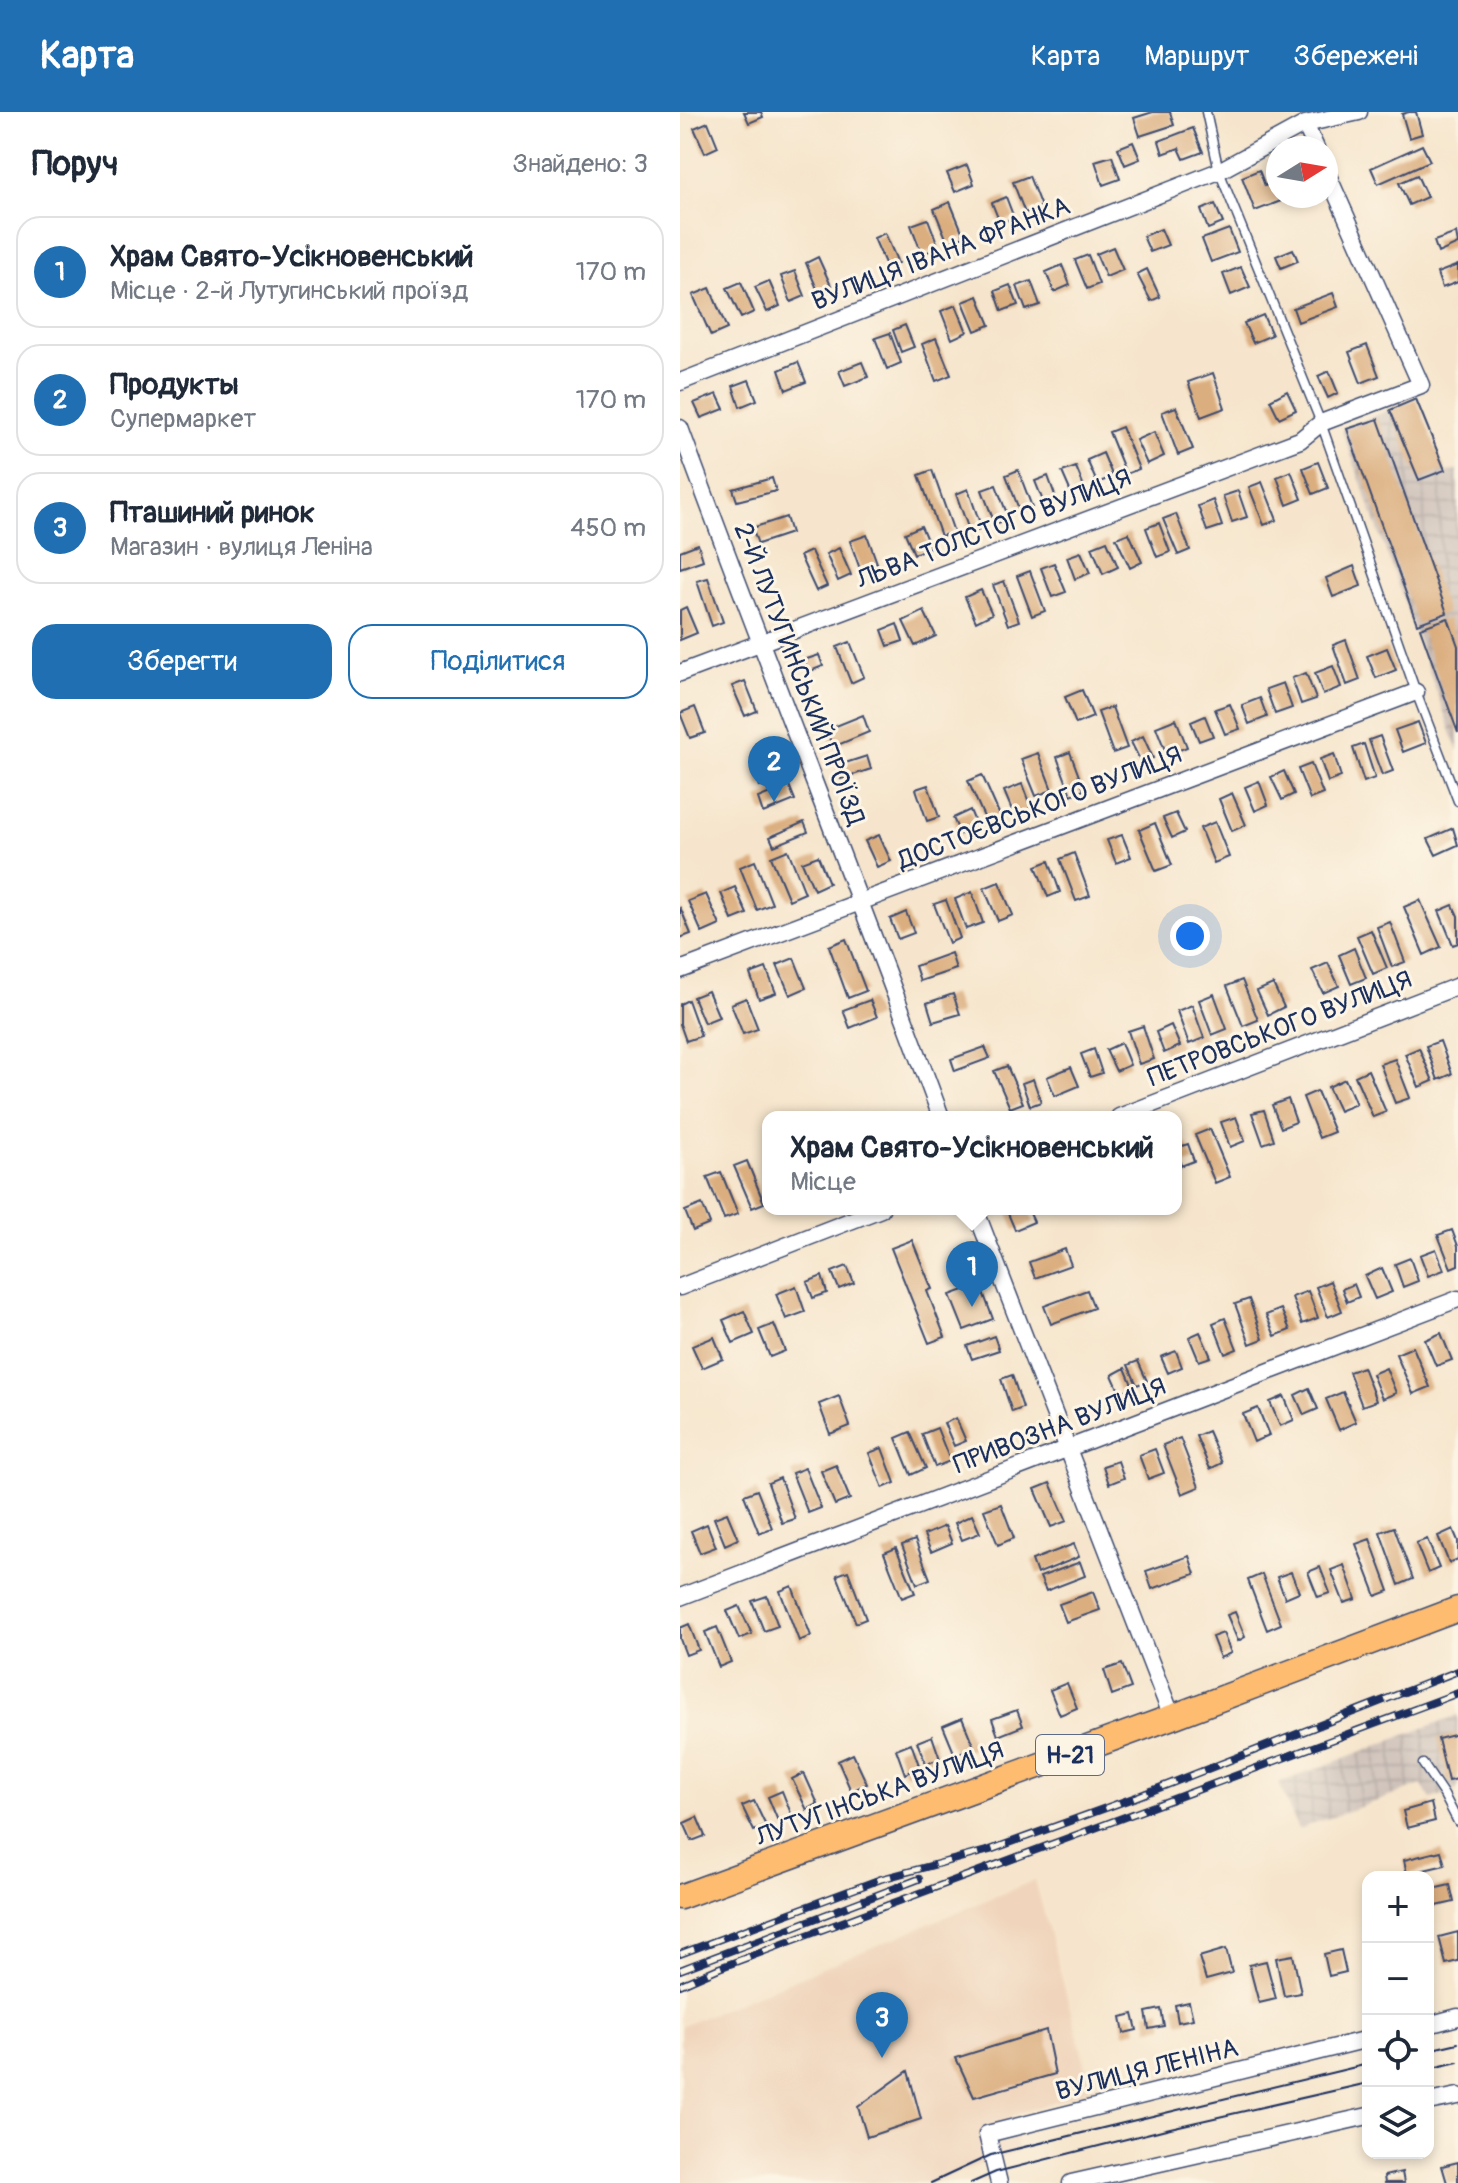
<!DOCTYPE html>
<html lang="uk">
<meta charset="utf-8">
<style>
:root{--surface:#fff;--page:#f6f6f7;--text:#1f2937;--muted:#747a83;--line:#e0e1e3;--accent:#1f6fb2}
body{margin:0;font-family:Pangolin,sans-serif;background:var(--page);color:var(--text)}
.controls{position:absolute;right:24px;bottom:24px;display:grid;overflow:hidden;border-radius:16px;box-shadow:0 4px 12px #0003}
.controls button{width:72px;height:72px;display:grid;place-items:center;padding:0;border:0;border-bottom:2px solid var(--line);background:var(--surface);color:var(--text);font:40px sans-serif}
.compass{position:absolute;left:586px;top:24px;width:72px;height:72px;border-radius:50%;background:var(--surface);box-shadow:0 4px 12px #0003;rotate:79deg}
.you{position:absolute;left:510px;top:824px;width:28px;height:28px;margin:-20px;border:6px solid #fff;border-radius:50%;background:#1a73e8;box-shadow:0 0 0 12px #1a73e833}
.badge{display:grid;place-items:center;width:52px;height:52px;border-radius:50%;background:var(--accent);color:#fff;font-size:26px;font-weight:700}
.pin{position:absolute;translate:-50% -66px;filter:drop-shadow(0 2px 4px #0008)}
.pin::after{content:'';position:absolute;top:42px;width:28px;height:24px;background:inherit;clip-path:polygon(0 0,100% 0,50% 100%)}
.popup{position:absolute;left:82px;top:999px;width:420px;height:104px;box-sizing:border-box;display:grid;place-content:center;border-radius:16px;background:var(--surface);filter:drop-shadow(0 2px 6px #0005);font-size:26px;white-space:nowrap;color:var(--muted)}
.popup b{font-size:30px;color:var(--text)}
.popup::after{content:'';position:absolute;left:50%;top:100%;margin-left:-16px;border:16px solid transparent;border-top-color:var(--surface)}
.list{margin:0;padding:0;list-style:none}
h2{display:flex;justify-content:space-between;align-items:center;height:104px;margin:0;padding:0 32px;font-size:34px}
h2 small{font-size:26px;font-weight:400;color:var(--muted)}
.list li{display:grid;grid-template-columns:52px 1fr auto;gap:24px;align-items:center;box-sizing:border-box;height:112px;margin:0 16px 16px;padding:0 16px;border:2px solid var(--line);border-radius:24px}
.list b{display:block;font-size:30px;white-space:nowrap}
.list p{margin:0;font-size:26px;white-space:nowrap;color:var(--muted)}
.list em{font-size:26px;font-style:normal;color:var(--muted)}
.actions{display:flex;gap:16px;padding:24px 32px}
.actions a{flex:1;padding:18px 0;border:2px solid var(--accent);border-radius:24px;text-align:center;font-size:28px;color:var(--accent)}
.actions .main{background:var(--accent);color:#fff}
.icon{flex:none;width:44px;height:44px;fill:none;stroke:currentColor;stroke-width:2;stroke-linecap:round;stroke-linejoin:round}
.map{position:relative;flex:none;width:778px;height:2071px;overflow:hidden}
header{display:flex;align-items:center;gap:48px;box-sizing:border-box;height:112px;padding:0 40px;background:var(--accent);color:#fff}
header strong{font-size:38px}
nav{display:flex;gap:44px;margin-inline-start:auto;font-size:28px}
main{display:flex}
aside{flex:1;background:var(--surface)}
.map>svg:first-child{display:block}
.built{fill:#f0d5bc}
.industrial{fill:url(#industrial-grid)}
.building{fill:#dbae7f}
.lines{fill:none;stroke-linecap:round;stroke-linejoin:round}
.service-casing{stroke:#3c4a6e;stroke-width:11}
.minor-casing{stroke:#3c4a6e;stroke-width:19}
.primary-casing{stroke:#3c4a6e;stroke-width:27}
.service{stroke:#fff;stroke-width:8}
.minor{stroke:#fff;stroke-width:16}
.primary{stroke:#fdbc70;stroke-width:24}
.tram{stroke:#1b2f5e;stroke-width:2}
.rail-casing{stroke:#1b2f5e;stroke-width:8}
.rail{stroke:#fcf5e5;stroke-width:5;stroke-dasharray:15;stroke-linecap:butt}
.labels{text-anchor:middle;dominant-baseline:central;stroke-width:6;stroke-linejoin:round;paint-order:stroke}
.shield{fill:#fcf5e5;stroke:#5e6a86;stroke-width:2}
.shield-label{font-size:24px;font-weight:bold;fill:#1b2f5e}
.street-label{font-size:26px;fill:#1b2f5e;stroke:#fcf5e5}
</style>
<header>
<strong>Карта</strong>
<nav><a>Карта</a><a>Маршрут</a><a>Збережені</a></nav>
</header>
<main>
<aside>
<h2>Поруч<small>Знайдено: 3</small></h2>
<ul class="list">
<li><span class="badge">1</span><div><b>Храм Свято-Усікновенський</b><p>Місце · 2-й Лутугинський проїзд</p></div><em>170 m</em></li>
<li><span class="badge">2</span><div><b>Продукты</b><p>Супермаркет</p></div><em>170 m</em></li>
<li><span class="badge">3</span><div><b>Пташиний ринок</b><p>Магазин · вулиця Леніна</p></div><em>450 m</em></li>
</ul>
<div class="actions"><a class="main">Зберегти</a><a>Поділитися</a></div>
</aside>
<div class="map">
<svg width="778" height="2071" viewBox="0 0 778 2071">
<defs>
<pattern id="industrial-grid" width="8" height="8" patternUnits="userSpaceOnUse" patternTransform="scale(2)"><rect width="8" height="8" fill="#cec1b9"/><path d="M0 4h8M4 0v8" fill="none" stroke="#b0a6a1"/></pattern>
</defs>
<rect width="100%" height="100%" fill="#fcf5e5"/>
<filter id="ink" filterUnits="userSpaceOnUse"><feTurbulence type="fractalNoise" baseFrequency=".0125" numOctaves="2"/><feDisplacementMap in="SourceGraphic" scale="16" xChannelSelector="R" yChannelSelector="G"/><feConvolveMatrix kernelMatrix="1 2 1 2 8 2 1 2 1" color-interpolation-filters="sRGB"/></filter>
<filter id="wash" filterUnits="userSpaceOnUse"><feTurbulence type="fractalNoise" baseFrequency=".006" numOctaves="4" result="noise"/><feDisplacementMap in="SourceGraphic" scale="32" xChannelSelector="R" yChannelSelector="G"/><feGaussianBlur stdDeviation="1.8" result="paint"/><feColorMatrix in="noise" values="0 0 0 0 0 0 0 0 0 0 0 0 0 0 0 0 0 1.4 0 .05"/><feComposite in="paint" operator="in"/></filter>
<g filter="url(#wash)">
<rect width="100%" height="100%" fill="#f6e5cc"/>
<!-- built -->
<path class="built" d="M355,1768L412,1977L331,2004L338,2039L249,2071H0V1915Z"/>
<!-- industrial -->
<path class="industrial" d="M736,287L766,361L778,357V639L662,317Z
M778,1603V1677L751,1687L742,1673L618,1717L599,1671Z"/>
<g id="blocks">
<!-- building -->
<path class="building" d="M64,0H81L83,5L69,11Z
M473,0H490L494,13L460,24L454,6Z
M729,0H736L742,22L729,26L722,2Z
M28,10L38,35L25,41L14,16Z
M513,16L523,40L504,47L499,36L483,42L479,29Z
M453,30L460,47L445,53L438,36Z
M742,33L750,49L698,72L691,56Z
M432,44L440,67L423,73L415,49Z
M287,53L294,72L275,80L267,61Z
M579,58L585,74L598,69V84H614L575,99L562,65Z
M737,63L747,85L729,93L719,71Z
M349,64L361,95L345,101L333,70Z
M326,85L334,106L320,111L312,91Z
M270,90L284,124L268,131L254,97Z
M535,92L543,111L528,117L521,98Z
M248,107L259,136L242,142L231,113Z
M481,117L488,133L470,140L463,124Z
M549,117L558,140L531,150L522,127Z
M205,121L218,151L207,156L194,126Z
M776,121L778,132L758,141L754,129Z
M433,135L443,158L426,165L416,142Z
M613,137L618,149L601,156L596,144Z
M408,143L419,172L407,177L395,148Z
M138,145L153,178L140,184L126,151Z
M382,153L390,173L374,180L366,160Z
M778,153V170L762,176L757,161Z
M561,155L570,175L551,183L543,162Z
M467,157L480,185L471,189L457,162Z
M115,159L125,184L111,190L101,164Z
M89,169L100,194L87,200L75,175Z
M351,169L360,193L346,198L337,174Z
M61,170L74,200L61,206L47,176Z
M330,173L338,193L322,199L315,179Z
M30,176L47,217L31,224L13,183Z
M653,181L658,195L618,210L613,196Z
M298,184L310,213L295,219L283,190Z
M276,193L287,220L272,227L261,199Z
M583,203L592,223L573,231L564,211Z
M225,213L234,235L221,240L213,218Z
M210,221L221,251L207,257L195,226Z
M256,226L271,263L256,269L242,232Z
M687,233L699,264L681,271L669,240Z
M118,250L126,270L106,278L99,258Z
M182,250L188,265L165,274L159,259Z
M649,259L658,281L648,286L638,264Z
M533,261L545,296L521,305L508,270Z
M69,268L77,288L60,295L53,274Z
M607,279L616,298L599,306L590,288Z
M37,282L44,297L21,306L14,291Z
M736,287L765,358L739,368L710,298Z
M496,295L513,337L498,343L482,300Z
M698,307L767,501L737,512L667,317Z
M442,315L459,357L446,362L429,320Z
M474,320L484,344L467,352L456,328Z
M423,341L433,365L417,371L407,348Z
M638,350L648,376L633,382L623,356Z
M396,355L405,377L392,383L382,360Z
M252,358L274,420L261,424L239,363Z
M338,358L352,395L340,400L326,363Z
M611,359L622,387L607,393L597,365Z
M368,364L377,389L365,394L355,369Z
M92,366L96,379L57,389L53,377Z
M582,370L597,408L584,413L569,375Z
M316,373L329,407L315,412L302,378Z
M288,377L302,417L290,421L276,382Z
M558,379L567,405L552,410L543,384Z
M533,388L542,414L527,419L518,394Z
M496,402L510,438L498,443L483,407Z
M106,405L111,421L78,432L72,416Z
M479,411L490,440L477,445L466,416Z
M241,414L250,435L234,442L225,421Z
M449,421L462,450L450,456L436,426Z
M187,423L197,451L180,457L170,429Z
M427,429L438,455L423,462L412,435Z
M18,432L23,448L0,456V439Z
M159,436L171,463L158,469L146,442Z
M131,439L147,474L136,479L120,444Z
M401,440L410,461L395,467L387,445Z
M374,451L386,480L372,485L361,456Z
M674,454L681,474L653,485L646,466Z
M350,459L365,499L352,504L337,464Z
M28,466L43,510L32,514L17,469Z
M324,469L339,509L328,513L313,473Z
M301,478L312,502L296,510L285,485Z
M6,495L17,521L0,528V498Z
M244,499L256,524L235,534L223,509Z
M768,506L778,534V621L740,516Z
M217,512L223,529L208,534L202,518Z
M666,528L680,568L667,573L653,533Z
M170,530L184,565L171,571L157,535Z
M707,536L716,558L696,566L687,544Z
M139,543L143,554L128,560L124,548Z
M653,554L661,575L643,582L635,561Z
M626,561L636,587L621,592L612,566Z
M65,569L77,599L65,604L52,574Z
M603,571L612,596L595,602L586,577Z
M402,578L413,605L396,612L385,585Z
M580,586L587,605L569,612L562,593Z
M550,592L560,617L545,622L535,597Z
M15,595L25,621L10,626L0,601Z
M432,595L447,636L433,641L418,600Z
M183,603L189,620L153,635L146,618Z
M525,604L533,624L519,629L511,610Z
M496,607L507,635L487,643L476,615Z
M738,610L746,631L723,640L715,618Z
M463,624L473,646L462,652L451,630Z
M700,624L713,659L702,663L689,628Z
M684,632L695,666L684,670L673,636Z
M390,640L404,678L391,683L377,645Z
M358,641L372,678L356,684L341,647Z
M654,642L661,665L648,670L640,647Z
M187,644L191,657L161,667L156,654Z
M100,649L106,666L80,675L75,657Z
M631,652L643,682L630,687L618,657Z
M604,659L614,682L602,688L591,665Z
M302,663L321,706L307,712L288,669Z
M579,669L588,693L575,699L565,675Z
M342,672L351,696L334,703L324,679Z
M109,673L115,688L83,701L78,686Z
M248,673L259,705L247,709L236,677Z
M552,681L566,713L552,719L539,687Z
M290,698L297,715L280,722L273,706Z
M496,701L505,720L492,726L483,706Z
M124,710L128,720L94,734L90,725Z
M535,710L549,745L534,751L520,716Z
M475,711L492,753L476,759L459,718Z
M773,716L778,733L756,743L748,727Z
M199,723L211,749L197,755L185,729Z
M442,723L451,745L436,751L427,728Z
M108,738L125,781L109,788L91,745Z
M394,741L410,784L396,789L380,747Z
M138,744L149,771L134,778L122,750Z
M75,749L92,792L77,798L60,755Z
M369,749L380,780L368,785L356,754Z
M319,770L333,803L318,809L304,776Z
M55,775L67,802L52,808L41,781Z
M292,780L303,811L286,817L275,787Z
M26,782L40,813L22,821L8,789Z
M266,788L280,826L269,831L254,792Z
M740,788L761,835L744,843L724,795Z
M773,793L778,804V831L773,833L759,799Z
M0,795L11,822L0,826Z
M226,800L234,821L218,827L210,807Z
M710,810L725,850L712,855L697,815Z
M691,818L707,856L693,862L677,824Z
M166,827L186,879L168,886L149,834Z
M674,836L686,866L671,872L659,843Z
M271,841L276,857L240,869L235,854Z
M114,846L126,876L110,883L97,853Z
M648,851L659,874L643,881L632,858Z
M86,856L96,881L79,887L70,862Z
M562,868L578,908L563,914L547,874Z
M593,872L604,895L588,903L577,879Z
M28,879L39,905L24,911L13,885Z
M273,882L280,902L253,910L247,891Z
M534,882L547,917L532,923L519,888Z
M66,886L78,917L63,922L51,892Z
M8,888L21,924L6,929L0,912V892Z
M190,888L197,905L170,916L163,898Z
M512,893L524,926L509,932L497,899Z
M491,913L500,934L484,941L476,920Z
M463,914L474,947L459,952L448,919Z
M760,929L772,962L758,968L746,934Z
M441,931L450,953L436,959L426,938Z
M305,935L310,946L275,959L271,947Z
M739,936L753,969L739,975L725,942Z
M414,937L422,961L410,965L401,942Z
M715,947L730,986L715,991L700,952Z
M327,954L343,991L330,996L314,959Z
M391,955L399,974L375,984L367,965Z
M688,958L706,1000L693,1005L675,964Z
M353,967L361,990L350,994L342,971Z
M665,967L676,992L659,999L648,975Z
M637,979L654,1020L639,1026L623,985Z
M608,987L616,1010L601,1016L592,993Z
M584,998L594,1028L583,1032L572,1001Z
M556,1005L565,1029L550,1035L541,1010Z
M530,1017L550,1065L535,1071L515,1023Z
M508,1032L514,1049L501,1054L496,1036Z
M67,1049L84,1091L72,1096L54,1054Z
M41,1060L58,1102L44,1107L27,1065Z
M22,1092L30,1112L13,1119L5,1099Z
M326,1097H348L354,1110L335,1118Z
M772,1118L778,1134V1153L771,1156L758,1123Z
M232,1128L252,1177L247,1179L265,1225L249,1231L211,1136Z
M385,1137L391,1153L355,1166L349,1150Z
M756,1137L764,1158L748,1164L740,1143Z
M730,1146L738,1169L723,1175L715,1152Z
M167,1154L174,1171L159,1177L152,1160Z
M702,1156L712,1180L695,1187L685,1164Z
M142,1164L147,1181L133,1186L127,1170Z
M650,1169L662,1199L648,1205L636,1175Z
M300,1172L313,1207L284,1218L270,1183Z
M674,1172L679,1185L667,1190L662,1177Z
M116,1174L125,1200L106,1207L96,1182Z
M407,1178L414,1196L371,1212L364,1194Z
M628,1179L638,1206L622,1212L612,1185Z
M569,1187L583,1227L570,1232L555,1192Z
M601,1197L610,1218L595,1224L586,1203Z
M64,1199L74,1222L53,1231L43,1208Z
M545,1206L557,1237L545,1242L533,1211Z
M94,1212L105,1239L90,1245L79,1218Z
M520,1220L531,1245L519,1249L509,1225Z
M761,1221L772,1248L756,1254L745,1228Z
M314,1224L319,1238L292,1247L287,1234Z
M34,1225L43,1247L22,1256L12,1234Z
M733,1235L750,1275L733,1282L716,1242Z
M496,1239L502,1255L488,1261L481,1245Z
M458,1249L467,1269L457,1273L448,1253Z
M683,1255L696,1289L682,1294L669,1260Z
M445,1256L453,1275L440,1281L432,1263Z
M706,1256L716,1281L702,1287L692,1262Z
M332,1263L343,1296L332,1300L321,1267Z
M629,1276L638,1297L624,1303L615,1283Z
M663,1280L676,1310L659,1318L646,1287Z
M159,1284L170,1314L150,1322L139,1292Z
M604,1284L614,1308L600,1314L590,1290Z
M578,1296L589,1323L574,1330L563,1302Z
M276,1306L286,1329L274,1334L264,1311Z
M257,1316L270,1349L255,1355L242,1322Z
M528,1319L542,1351L530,1357L516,1324Z
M230,1320L246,1356L231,1363L216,1326Z
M500,1326L519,1375L502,1382L483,1333Z
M202,1336L215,1371L203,1376L189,1341Z
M475,1337L484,1361L468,1367L459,1343Z
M438,1349L444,1366L429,1372L423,1354Z
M156,1353L170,1387L155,1393L141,1359Z
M125,1356L141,1396L128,1401L112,1361Z
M100,1366L115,1407L102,1411L88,1371Z
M370,1371L387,1409L371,1415L355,1377Z
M77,1378L92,1416L79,1421L64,1383Z
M321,1392L334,1426L318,1433L304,1398Z
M47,1401L58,1427L45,1433L34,1406Z
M292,1403L300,1421L282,1428L275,1411Z
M27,1412L36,1435L20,1441L11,1419Z
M265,1414L272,1431L251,1440L244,1423Z
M714,1415L733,1467L719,1473L700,1420Z
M773,1417L778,1429V1447L769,1451L758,1424Z
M690,1427L709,1479L696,1484L676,1432Z
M747,1427L759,1456L748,1461L736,1431Z
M235,1428L250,1467L237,1472L222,1433Z
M394,1432L399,1445L357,1462L352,1448Z
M216,1436L235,1481L222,1486L204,1441Z
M509,1444L515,1462L472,1477L466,1459Z
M400,1450L405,1464L366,1479L360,1465Z
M664,1453L676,1487L664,1491L651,1458Z
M640,1455L650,1481L638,1485L628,1460Z
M168,1459L186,1507L176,1511L157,1463Z
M611,1460L619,1480L605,1486L597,1465Z
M582,1462L601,1512L587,1518L568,1468Z
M112,1474L131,1524L119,1529L100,1479Z
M413,1480L420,1498L386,1510L379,1492Z
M87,1484L98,1514L84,1519L72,1489Z
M59,1494L72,1522L59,1527L47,1499Z
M555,1500L565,1525L558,1529L547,1503Z
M9,1512L19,1538L6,1543L0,1527V1516Z
M37,1515L51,1550L39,1555L25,1520Z
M543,1521L551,1541L540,1546L532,1525Z
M442,1552L451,1576L432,1583L424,1558Z
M387,1571L397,1596L380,1603L370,1578Z
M337,1598L343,1614L318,1624L312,1607Z
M282,1606L294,1635L275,1643L263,1614Z
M778,1622V1667L768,1669L758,1627Z
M252,1624L260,1647L246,1652L237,1630Z
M231,1631L240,1656L225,1662L216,1637Z
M173,1642L187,1672L171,1679L158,1649Z
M124,1661L138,1692L127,1698L112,1667Z
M102,1679L112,1704L98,1709L88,1685Z
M74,1689L86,1714L74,1719L62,1694Z
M751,1691L755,1709L727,1716L723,1699Z
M17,1705L25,1724L12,1729L4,1711Z
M761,1739L765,1753L727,1762L724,1748Z
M770,1773L774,1790L748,1796V1778Z
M778,1820V1849L766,1852L759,1825Z
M546,1837L552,1861L526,1868L519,1845Z
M661,1838L666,1860L649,1864L644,1842Z
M613,1843L621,1881L604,1884L596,1846Z
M586,1849L596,1887L579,1891L569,1853Z
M509,1890L513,1907L498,1910L495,1893Z
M481,1897L484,1914L469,1917L466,1900Z
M453,1902L457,1918L444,1921L441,1905Z
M366,1918L375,1962L294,1985L276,1946Z
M228,1959L241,2007L187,2025L178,1995Z
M778,2050V2071H767L762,2054Z
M722,2060L724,2071H705L704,2064Z"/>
</g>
</g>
<g filter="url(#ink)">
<use href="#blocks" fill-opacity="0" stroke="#3c4a6e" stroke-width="2"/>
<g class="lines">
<!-- service casing -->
<g class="service-casing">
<path id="service" d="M526,0L539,59L641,311L736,580L778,689
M743,1652L764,1683L778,1710"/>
</g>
<!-- minor casing -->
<g class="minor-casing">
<path id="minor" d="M625,12L679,0
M0,270L539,59L625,12L636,36
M0,316C85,547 176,774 261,1005
M0,561L620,328L641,311L741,273L646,59
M0,858L736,580
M439,1005L778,874
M295,1097L492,1605
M0,1175L201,1097
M0,1485L778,1187
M748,1913L778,1905
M748,1990L778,1984
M319,2071L307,2022L688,1927
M391,2071L688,2004"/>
</g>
<!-- primary casing -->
<g class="primary-casing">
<path id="primary" d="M0,1785L492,1605L778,1497"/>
</g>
<!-- service -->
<use href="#service" class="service"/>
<!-- minor -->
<use href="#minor" class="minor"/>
<!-- primary -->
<use href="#primary" class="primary"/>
<!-- tram -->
<path class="tram" d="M748,1938L778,1931
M748,1957L778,1950
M251,2071L311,2043L688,1952
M291,2071L316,2060L486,2017L688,1971"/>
<!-- rail casing -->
<g class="rail-casing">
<path id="rail" d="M0,1842L201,1767L310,1738L456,1685L778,1559
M0,1858L239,1767
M0,1873L39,1856L778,1581"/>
</g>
<!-- rail -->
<use href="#rail" class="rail"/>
</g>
</g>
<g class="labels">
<!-- shield labels -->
<rect class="shield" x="356" y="1623" width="68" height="40" rx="6"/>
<g class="shield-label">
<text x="390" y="1643">Н-21</text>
</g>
<!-- street labels -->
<g class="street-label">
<text transform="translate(261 142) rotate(-21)">ВУЛИЦЯ ІВАНА ФРАНКА</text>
<text transform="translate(314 417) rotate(-21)">ЛЬВА ТОЛСТОГО ВУЛИЦЯ</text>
<text transform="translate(119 562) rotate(69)">2-Й ЛУТУГИНСЬКИЙ ПРОЇЗД</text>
<text transform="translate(360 696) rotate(-21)">ДОСТОЄВСЬКОГО ВУЛИЦЯ</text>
<text transform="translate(600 917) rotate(-21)">ПЕТРОВСЬКОГО ВУЛИЦЯ</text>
<text transform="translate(380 1314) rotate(-21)">ПРИВОЗНА ВУЛИЦЯ</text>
<text transform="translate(200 1682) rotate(-20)">ЛУТУГІНСЬКА ВУЛИЦЯ</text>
<text transform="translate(467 1958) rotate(-14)">ВУЛИЦЯ ЛЕНІНА</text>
</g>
</g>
</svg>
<div class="controls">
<button>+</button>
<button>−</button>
<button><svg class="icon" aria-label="locate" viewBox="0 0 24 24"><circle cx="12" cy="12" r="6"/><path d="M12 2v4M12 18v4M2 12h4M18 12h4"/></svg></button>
<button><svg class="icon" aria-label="layers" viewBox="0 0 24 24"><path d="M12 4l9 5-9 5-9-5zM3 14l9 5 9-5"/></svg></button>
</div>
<svg class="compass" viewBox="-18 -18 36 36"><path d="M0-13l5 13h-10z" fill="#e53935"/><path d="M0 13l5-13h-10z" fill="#747a83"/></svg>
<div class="you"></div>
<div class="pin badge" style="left:292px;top:1195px">1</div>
<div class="popup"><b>Храм Свято-Усікновенський</b>Місце</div>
<div class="pin badge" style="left:94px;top:690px">2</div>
<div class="pin badge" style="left:202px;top:1946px">3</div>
</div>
</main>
